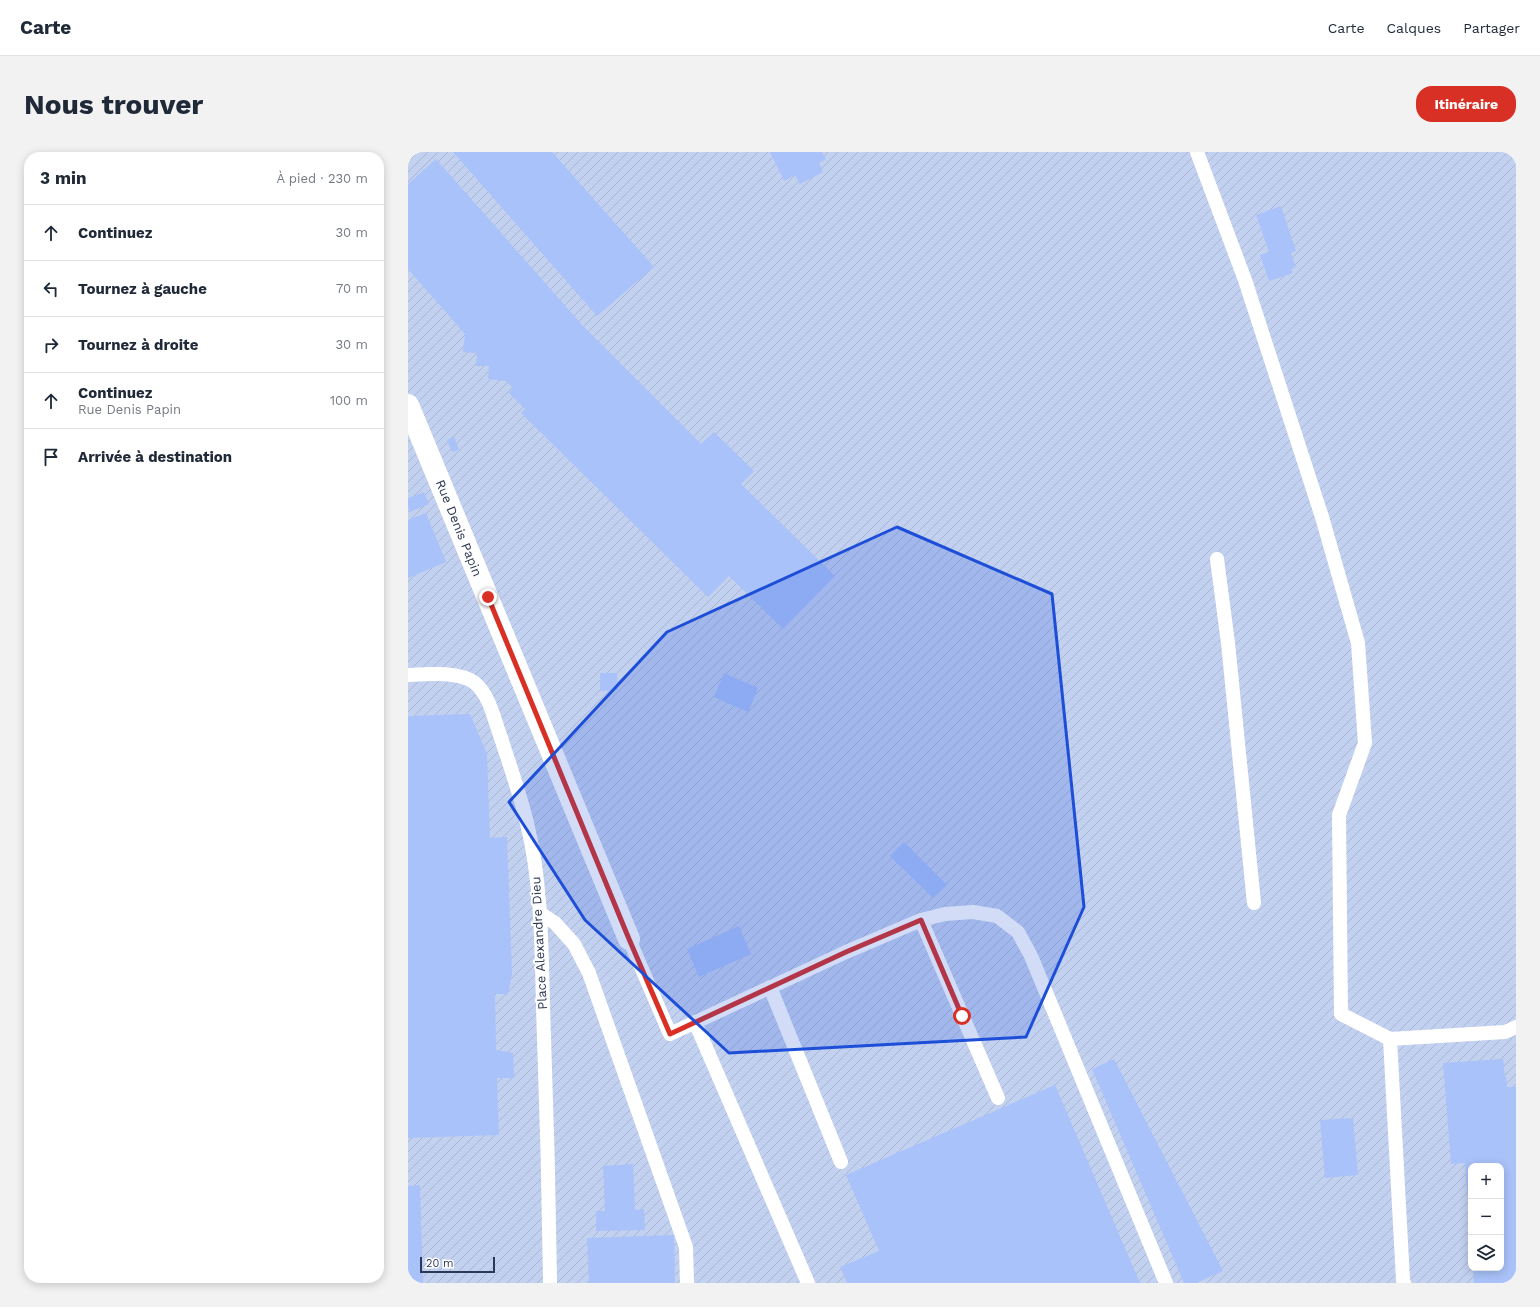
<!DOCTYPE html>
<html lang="fr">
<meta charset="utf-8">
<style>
:root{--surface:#fff;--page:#f2f2f3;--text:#1f2937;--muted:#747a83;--line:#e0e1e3;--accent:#d93025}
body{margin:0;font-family:"Work Sans",sans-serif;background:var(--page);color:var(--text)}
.controls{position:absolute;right:12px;bottom:12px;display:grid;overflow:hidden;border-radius:8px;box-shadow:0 2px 10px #0003}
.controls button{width:36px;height:36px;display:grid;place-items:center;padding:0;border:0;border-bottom:1px solid var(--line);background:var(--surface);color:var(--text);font:20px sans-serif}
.scale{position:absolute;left:12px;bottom:10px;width:75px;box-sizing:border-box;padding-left:4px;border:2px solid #2c3854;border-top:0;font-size:11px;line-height:14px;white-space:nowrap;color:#2c3854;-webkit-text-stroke:3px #fff;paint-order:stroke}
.stop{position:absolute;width:12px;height:12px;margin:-9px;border:3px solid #d93025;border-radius:50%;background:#fff}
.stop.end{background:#d93025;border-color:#fff;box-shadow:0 1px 4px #0008}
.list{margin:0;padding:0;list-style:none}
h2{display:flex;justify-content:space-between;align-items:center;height:52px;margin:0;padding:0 16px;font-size:17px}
h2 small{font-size:13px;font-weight:400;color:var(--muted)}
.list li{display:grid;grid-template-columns:26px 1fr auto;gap:12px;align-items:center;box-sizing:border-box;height:56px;padding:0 16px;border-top:1px solid var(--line)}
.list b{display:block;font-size:15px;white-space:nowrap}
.list p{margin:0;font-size:13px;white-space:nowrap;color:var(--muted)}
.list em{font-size:13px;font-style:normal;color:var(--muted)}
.icon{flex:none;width:22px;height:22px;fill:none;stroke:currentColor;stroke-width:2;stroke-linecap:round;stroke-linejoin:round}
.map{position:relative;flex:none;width:1108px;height:1131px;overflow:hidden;border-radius:16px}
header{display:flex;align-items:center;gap:24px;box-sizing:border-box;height:56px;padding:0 20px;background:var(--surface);border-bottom:1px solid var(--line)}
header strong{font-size:19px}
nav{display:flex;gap:22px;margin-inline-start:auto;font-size:14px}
.intro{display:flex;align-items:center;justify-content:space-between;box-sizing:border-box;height:96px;padding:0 24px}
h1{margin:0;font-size:28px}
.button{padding:10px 18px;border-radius:16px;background:var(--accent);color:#fff;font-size:14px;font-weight:700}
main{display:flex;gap:24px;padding:0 24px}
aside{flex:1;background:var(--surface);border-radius:16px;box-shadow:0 2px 10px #0003}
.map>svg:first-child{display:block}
.industrial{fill:url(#industrial-furrows);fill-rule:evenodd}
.building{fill:#a9c2f9}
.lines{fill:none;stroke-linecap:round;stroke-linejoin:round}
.lane{stroke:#fff;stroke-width:14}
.street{stroke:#fff;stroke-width:22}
.route{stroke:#d93025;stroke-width:5}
.marked{fill:#1d4ed8;fill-opacity:0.2;stroke:#1d4ed8;stroke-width:3;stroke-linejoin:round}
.labels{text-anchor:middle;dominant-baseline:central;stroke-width:4;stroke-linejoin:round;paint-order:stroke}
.street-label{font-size:13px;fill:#2c3854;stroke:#fff}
</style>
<header>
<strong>Carte</strong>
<nav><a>Carte</a><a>Calques</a><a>Partager</a></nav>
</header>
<div class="intro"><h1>Nous trouver</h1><a class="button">Itinéraire</a></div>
<main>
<aside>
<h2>3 min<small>À pied · 230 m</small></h2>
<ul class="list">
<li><svg class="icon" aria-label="ahead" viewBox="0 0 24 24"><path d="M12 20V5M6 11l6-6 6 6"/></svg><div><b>Continuez</b></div><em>30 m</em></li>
<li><svg class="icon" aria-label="left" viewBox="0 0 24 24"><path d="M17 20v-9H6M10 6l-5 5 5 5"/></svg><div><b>Tournez à gauche</b></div><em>70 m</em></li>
<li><svg class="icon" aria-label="right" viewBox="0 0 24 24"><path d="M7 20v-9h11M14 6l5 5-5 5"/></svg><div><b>Tournez à droite</b></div><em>30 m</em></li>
<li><svg class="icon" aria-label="ahead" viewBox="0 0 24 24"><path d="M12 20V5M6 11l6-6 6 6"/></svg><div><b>Continuez</b><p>Rue Denis Papin</p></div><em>100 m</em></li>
<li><svg class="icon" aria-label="arrive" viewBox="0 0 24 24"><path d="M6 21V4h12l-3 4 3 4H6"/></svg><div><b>Arrivée à destination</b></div></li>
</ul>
</aside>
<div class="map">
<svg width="1108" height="1131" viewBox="0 0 1108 1131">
<defs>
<pattern id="industrial-furrows" width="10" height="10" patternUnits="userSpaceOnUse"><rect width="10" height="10" fill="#c3d1f0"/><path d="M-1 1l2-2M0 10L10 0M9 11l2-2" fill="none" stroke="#a8b4d0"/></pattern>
</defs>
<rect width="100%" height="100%" fill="#d4e1fe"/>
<!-- industrial -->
<path class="industrial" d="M0,0H1108V1131H0ZM1063,1014H1093V1116H1063Z"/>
<!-- building -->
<path class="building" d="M45,0H144L246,115L189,164Z
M362,0H414L418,7L411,11L415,20L392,32L387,23L376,29Z
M28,7L175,174L293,292L306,280L346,319L333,332L427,424L375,477L321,424L300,445L113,261L117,257L101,241L105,236L98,229L80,227L81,214H68L69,201L55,200L57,182L0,117V32Z
M873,54L888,99L883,101L888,115L883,117L885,121L861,129L852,103L861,100L848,63Z
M46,285L51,298L44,300L39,288Z
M16,340L21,352L2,360L0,355V346Z
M18,361L38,410L0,426V368Z
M192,521H209L210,538L192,539Z
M316,521L350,536L340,560L306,545Z
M62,562L79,602L82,686L99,685L104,822L100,842H87L88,898L105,901L106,926H89L91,983L0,986V564Z
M496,690L539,733L525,746L482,704Z
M331,774L343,802L291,825L279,797Z
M706,907L815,1119L788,1131H776L684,917Z
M1095,907L1097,925H1098L1099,935H1108V1131H1066L1065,1116H1093V1014H1063V1076H1062L1057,1011L1043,1012L1035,911Z
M647,933L732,1131H439L432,1115L471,1099L438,1023Z
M945,966L950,1023L917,1026L912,968Z
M225,1012L227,1058L236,1057L237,1078L188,1079V1059H197L195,1014Z
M12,1033L15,1131H0V1034Z
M266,1083L267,1131H181L179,1086Z"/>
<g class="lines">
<!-- lane -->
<path class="lane" d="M789,0L837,128L914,365L950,491L957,591L931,663L933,862L982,887L1097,880L1108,875
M809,407L820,491L846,751
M0,523C19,522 51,519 67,531C82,544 86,567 93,586C102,614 112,642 119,671C136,740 133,814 136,885C139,967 141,1049 142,1131
M132,761L147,771L166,792L181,821L278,1095L279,1131
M513,768L590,946
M221,787L262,882L438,800L513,768L537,762L565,760L589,764L610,780L623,804L758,1131
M362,835L433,1010
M287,870L400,1131
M982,887L995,1128L996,1131"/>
<!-- street -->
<path class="street" d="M0,253L221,787"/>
</g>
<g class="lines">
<!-- route -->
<path class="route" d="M80,445L221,787L262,882L438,800L513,768L554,864"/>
</g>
<!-- marked area -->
<path class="marked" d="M489,375L644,442L676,755L618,885L321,901L177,768L101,650L259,480Z"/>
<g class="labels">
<!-- street labels -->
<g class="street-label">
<text transform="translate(51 376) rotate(68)">Rue Denis Papin</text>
<text transform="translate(131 791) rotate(-93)">Place Alexandre Dieu</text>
</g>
</g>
</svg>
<div class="controls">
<button>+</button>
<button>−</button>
<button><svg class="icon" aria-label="layers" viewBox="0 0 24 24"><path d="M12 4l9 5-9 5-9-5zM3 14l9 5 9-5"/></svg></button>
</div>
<div class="scale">20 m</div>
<div class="stop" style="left:554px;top:864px"></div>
<div class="stop end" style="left:80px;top:445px"></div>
</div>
</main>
